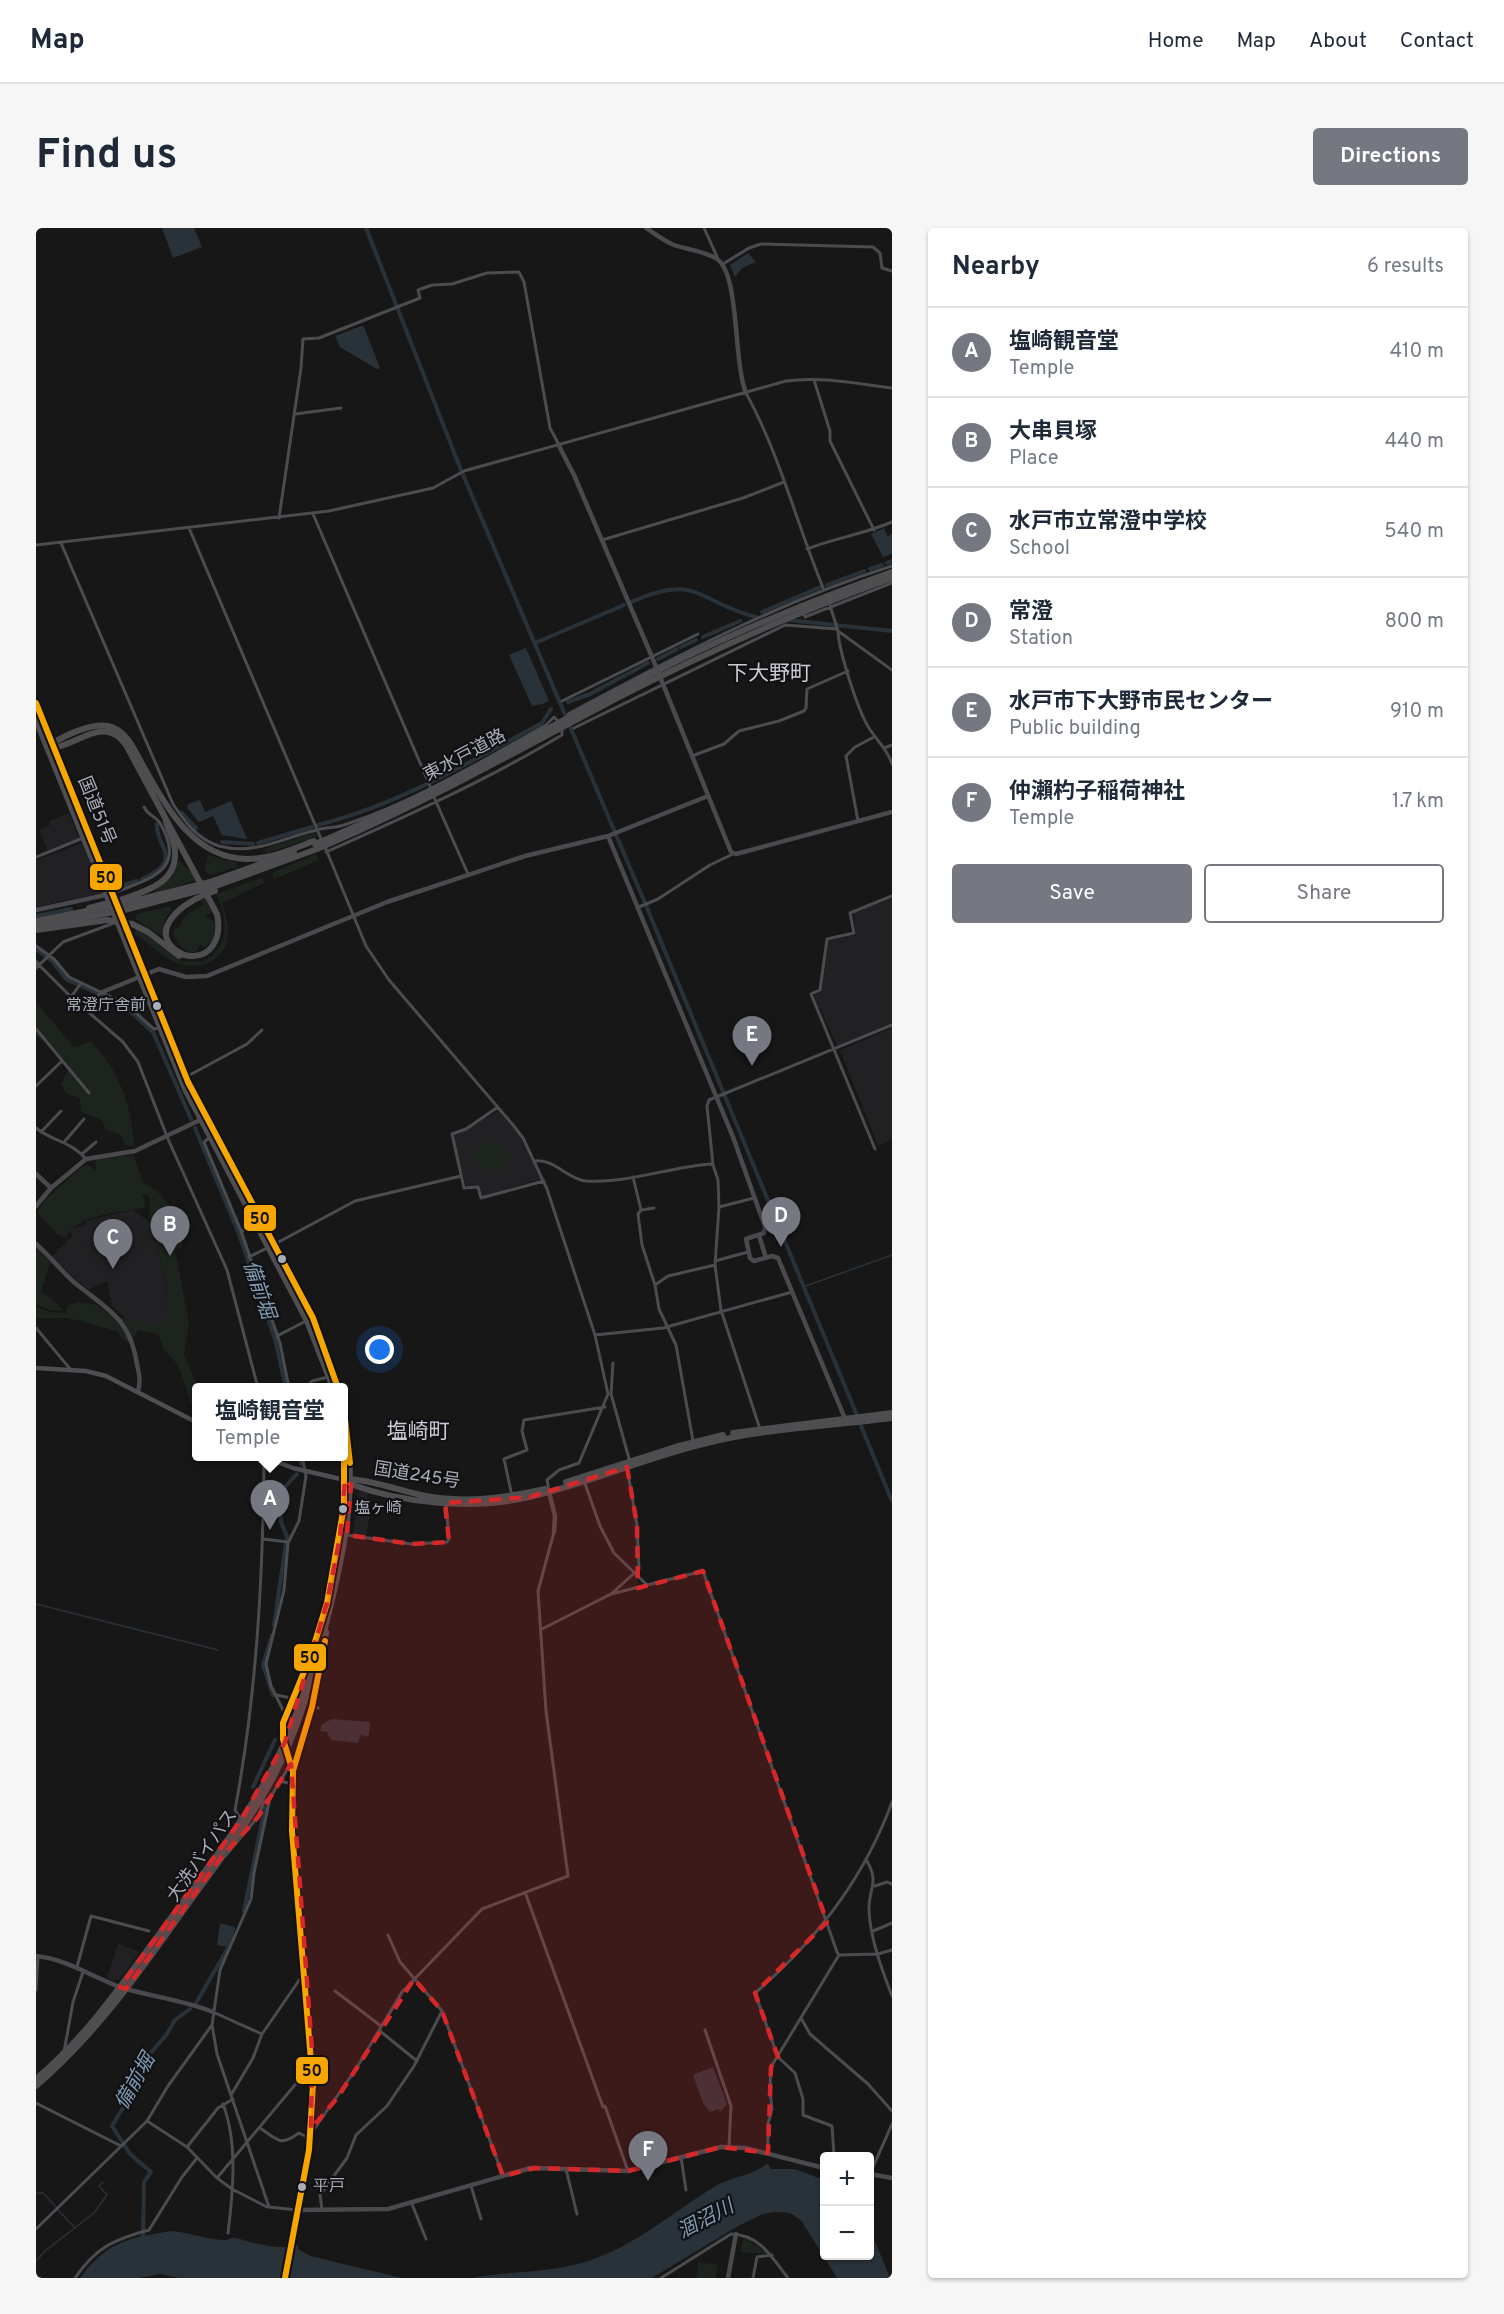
<!DOCTYPE html>
<meta charset="utf-8">
<style>
:root{--surface:#fff;--page:#f6f6f7;--text:#1f2937;--muted:#747a83;--line:#e0e1e3;--accent:#757880}
body{margin:0;font-family:Overpass,"Noto Sans JP",sans-serif;background:var(--page);color:var(--text)}
.controls{position:absolute;right:18px;bottom:18px;display:grid;overflow:hidden;border-radius:6px;box-shadow:0 2px 4px #0004}
.controls button{width:54px;height:54px;display:grid;place-items:center;padding:0;border:0;border-bottom:2px solid var(--line);background:var(--surface);color:var(--text);font:30px sans-serif}
.you{position:absolute;left:344px;top:1122px;width:21px;height:21px;margin:-15px;border:4px solid #fff;border-radius:50%;background:#1a73e8;box-shadow:0 0 0 9px #1a73e833}
.badge{display:grid;place-items:center;width:39px;height:39px;border-radius:50%;background:var(--accent);color:#fff;font-size:20px;font-weight:700}
.pin{position:absolute;translate:-50% -50px;filter:drop-shadow(0 2px 3px #0008)}
.pin::after{content:'';position:absolute;top:32px;width:21px;height:18px;background:inherit;clip-path:polygon(0 0,100% 0,50% 100%)}
.popup{position:absolute;left:156px;top:1155px;width:156px;height:78px;box-sizing:border-box;display:grid;place-content:center;border-radius:6px;background:var(--surface);filter:drop-shadow(0 2px 4px #0005);font-size:20px;white-space:nowrap;color:var(--muted)}
.popup b{font-size:22px;color:var(--text)}
.popup::after{content:'';position:absolute;left:50%;top:100%;margin-left:-12px;border:12px solid transparent;border-top-color:var(--surface)}
.list{margin:0;padding:0;list-style:none}
h2{display:flex;justify-content:space-between;align-items:center;height:78px;margin:0;padding:0 24px;font-size:26px}
h2 small{font-size:20px;font-weight:400;color:var(--muted)}
.list li{display:grid;grid-template-columns:39px 1fr auto;gap:18px;align-items:center;box-sizing:border-box;height:90px;padding:0 24px;border-top:2px solid var(--line)}
.list b{display:block;font-size:22px;white-space:nowrap}
.list p{margin:0;font-size:20px;white-space:nowrap;color:var(--muted)}
.list em{font-size:20px;font-style:normal;color:var(--muted)}
.actions{display:flex;gap:12px;padding:18px 24px}
.actions a{flex:1;padding:14px 0;border:2px solid var(--accent);border-radius:6px;text-align:center;font-size:21px;color:var(--accent)}
.actions .main{background:var(--accent);color:#fff}
.map{position:relative;flex:none;width:856px;height:2050px;overflow:hidden;border-radius:6px}
header{display:flex;align-items:center;gap:36px;box-sizing:border-box;height:84px;padding:0 30px;background:var(--surface);border-bottom:2px solid var(--line)}
header strong{font-size:28px}
nav{display:flex;gap:33px;margin-inline-start:auto;font-size:21px}
.intro{display:flex;align-items:center;justify-content:space-between;box-sizing:border-box;height:144px;padding:0 36px}
h1{margin:0;font-size:42px}
.button{padding:15px 27px;border-radius:6px;background:var(--accent);color:#fff;font-size:21px;font-weight:700}
main{display:flex;gap:36px;padding:0 36px}
aside{flex:1;background:var(--surface);border-radius:6px;box-shadow:0 2px 4px #0004}
.map>svg:first-child{display:block}
.built{fill:#212123}
.green{fill:#1d241e}
.water{fill:#2a3239}
.lines{fill:none;stroke-linecap:round;stroke-linejoin:round}
.stream{stroke:#2a3239;stroke-width:1.5}
.canal{stroke:#2a3239;stroke-width:4}
.street{stroke:#4b4c50;stroke-width:3}
.secondary{stroke:#4a4a4e;stroke-width:4.5}
.primary{stroke:#4d4f52;stroke-width:4.5}
.highway{stroke:#4e4e51;stroke-width:6}
.highway-bridge{stroke:#4e4e51;stroke-width:6}
.bus-1-casing{stroke:#111113;stroke-width:10}
.bus-1{stroke:#f7a600;stroke-width:6}
.marked{fill:#d62828;fill-opacity:0.2;stroke:#d62828;stroke-width:4.5;stroke-dasharray:12 8;stroke-linejoin:round}
.bus-dot{fill:#a8adb8;stroke:#111113;stroke-width:2}
.labels{text-anchor:middle;dominant-baseline:central;stroke-width:4.5;stroke-linejoin:round;paint-order:stroke}
.bus-label{font-size:16px;fill:#a8adb8;stroke:#111113;text-anchor:start}
.street-label{font-size:18px;fill:#a8adb8;stroke:#111113}
.water-label{font-size:20px;font-style:italic;fill:#7f9bb3;stroke:#111113}
.quarter-label{font-size:21px;fill:#c9ccd4;stroke:#111113}
.line-badge{stroke:#111113;stroke-width:2}
.pale-badge-label{font-size:16px;text-anchor:middle;font-weight:bold;fill:#111}
</style>
<header>
<strong>Map</strong>
<nav><a>Home</a><a>Map</a><a>About</a><a>Contact</a></nav>
</header>
<div class="intro"><h1>Find us</h1><a class="button">Directions</a></div>
<main>
<div class="map">
<svg width="856" height="2050" viewBox="0 0 856 2050">
<rect width="100%" height="100%" fill="#171717"/>
<!-- built -->
<path class="built" d="M33,585L43,610L12,623L3,602L14,597L13,593Z
M46,615L65,665L0,679V632Z
M856,670V795L801,818L778,768L786,762L792,713L820,707L818,685Z
M856,800V912L842,918L804,822Z
M463,883L483,907L505,951L447,968L443,958H430L416,908Z
M97,982L115,995L130,1054L131,1088L127,1107L102,1102L76,1078L71,1053L52,1062L15,1029L36,1009L35,1001L50,997V993Z
M323,1263L332,1265L331,1280L335,1281L330,1309L317,1307Z
M82,1716L104,1724L84,1751L77,1753L71,1750Z"/>
<!-- green -->
<path class="green" d="M279,604L281,609L230,625L228,621Z
M280,626L283,632L238,651L236,645Z
M172,627L201,635V639L174,647L169,642Z
M142,632L159,648L158,653L114,667L136,648Z
M226,650L228,655L186,675C190,687 194,700 191,713C186,734 160,743 141,735C125,728 113,714 98,706L100,701L106,703L145,733L167,734C195,718 192,692 180,666Z
M169,671L176,685L168,688L180,695L176,714L167,720L165,716L159,724C146,724 144,716 137,706L139,700H143C146,688 156,682 167,677L166,672Z
M134,678L136,681L128,693L129,710L99,691L101,686Z
M0,774L38,819L55,813C83,842 96,878 98,917L91,918L83,906L70,902L66,892L45,884L44,871L30,865L25,856L34,839L18,820L0,808Z
M455,912L476,926L467,944L450,942L436,929L439,920Z
M98,927L106,953L122,964L135,979L147,1018L139,1023L153,1095L148,1126L162,1159L158,1185L142,1137L128,1122L122,1106L103,1101L94,1115L86,1111L81,1103L32,1090H0V1079L15,1084L30,1085L32,1077L42,1074L61,1077L72,1086L124,1099L130,1092L131,1055L113,988L114,969L106,965L110,979C84,986 45,984 30,1009L22,1007L1,985L9,972L44,940L51,937L60,942V930Z
M0,1019L14,1034L5,1065L16,1071L28,1083L13,1082L0,1076Z
M708,2010L733,2026L704,2024Z
M663,2034L682,2037L679,2050H660Z"/>
<!-- water -->
<path class="water" d="M126,0H158L166,19L137,30Z
M712,25L720,34L706,40L699,49L694,37Z
M325,98L328,99L344,140L341,141L304,119L299,108Z
M848,300L852,309L855,305L856,307V326L847,329L835,306Z
M490,420L513,473L506,476L507,479L505,476L496,478L473,427Z
M164,572L169,584L195,573L211,611L186,607L177,588L163,594L151,580L152,576Z
M296,1491L334,1494L333,1507L329,1509L325,1506L322,1515L295,1512L291,1504L284,1503L286,1496Z
M184,1695L199,1699L197,1710L190,1719L181,1717Z
M677,1839L691,1876L684,1884L683,1881L674,1884L667,1875L657,1847Z
M732,1935L735,1941H759L788,1952V2028H834V2001L854,2050H801L765,1992L754,1985L739,1984L727,1986L702,1998L616,2050H437C472,2043 508,2045 542,2036C595,2022 632,1987 678,1959C694,1949 717,1948 732,1935Z
M137,2003C154,2005 171,2011 187,2012C192,2013 196,2008 200,2010C217,2015 243,2023 262,2017V2021L274,2028L366,2050H143L125,2046L103,2050H44C71,2013 95,2009 137,2003Z"/>
<g class="lines">
<!-- stream -->
<path class="stream" d="M767,1059L856,1027
M0,1376L182,1422
M0,1964L4,1966L6,1964L20,1979
M22,1982L39,2000
M0,2033L9,2023L58,1985L71,1967L63,1958L67,1954"/>
<!-- canal -->
<path class="canal" d="M330,0L425,242L609,675L820,1185
M851,335L856,333
M834,341L846,337
M791,357L828,343
M595,374C663,344 660,374 720,389
M726,384L785,359
M752,392L856,403
M667,409L704,393
M499,415L588,377
M645,419L660,412
M622,431L641,421
M532,474L554,466L612,435
M145,584L160,600
M282,597C362,577 434,534 506,495L515,481
M186,614L217,616
M222,615L276,599
M106,651C150,631 119,619 121,596
M80,659L101,653
M0,688L35,681
M0,721L17,734L30,751L87,777L117,804L155,891
M159,900L203,1006L239,1111L250,1160
M825,1198L856,1273
M263,1228L265,1236
M238,1397L251,1308L245,1294L244,1280L249,1259L261,1246
M236,1407L227,1437L237,1467
M217,1559L239,1512
M208,1683L229,1579
M160,1775L195,1715
M107,2012L108,1954L115,1944L94,1926L76,1898L96,1865L107,1834L131,1806L139,1792L154,1781"/>
<!-- street -->
<path class="street" d="M668,0L682,31
M687,36L713,20L725,16L837,19L844,25L846,40L856,43
M778,152L794,203V213L838,302
M710,165C744,227 761,297 788,362
M259,186L305,180
M277,286L394,558
M243,290L265,140L267,111L283,110L384,70L382,62L396,57L416,56L451,45L483,44L488,54L514,200L522,215
M153,300L286,613
M566,312L707,270L748,254
M25,315L137,576C149,594 161,611 183,618C219,628 248,609 281,602C290,599 300,600 308,597C379,574 446,533 510,497L518,489L523,494
M0,317L293,283L397,260L428,243L750,153C785,148 822,156 856,160
M771,321C799,310 828,306 856,294
M793,374L802,403L856,442
M764,377L769,389L856,355
M802,405C804,426 822,483 833,500C841,513 852,522 856,536
M526,473L662,406
M532,486C636,430 743,374 856,338
M538,500L749,397L801,401
M848,520L856,517
M656,528L688,516L703,503L743,493L768,483L770,480L771,461L812,443
M397,567L432,646
M822,593L810,528L819,519L838,509
M289,619L330,718L353,752L477,897L487,910L511,961L559,1107L572,1166L543,1235L523,1242L511,1252L513,1262
M290,624C371,588 451,552 526,507V500
M0,629L47,610
M77,665C113,651 152,643 124,595C119,587 113,589 108,579
M603,679L622,671L674,637L697,626
M0,718L18,731L33,749L90,776L118,801L124,800
M3,737L35,769L45,755
M0,740L27,714L78,695
M64,765L50,782L87,814L102,834L132,911L191,1042L222,1160
M0,801L53,865
M150,849L211,816L226,802
M0,858L26,833
M462,879L430,901L416,906L428,960L442,959L445,970L508,953
M0,900C16,913 36,914 50,931
M5,904L25,883
M173,910L168,914L170,919L205,1003L244,1115L253,1160
M29,913L48,891
M839,921L775,766L784,762L791,711L818,705L814,685L856,668
M46,926L60,914
M499,933C519,931 531,951 550,953C589,956 634,939 674,936L677,937L682,952L683,979L718,970
M677,937L671,878L673,872L856,797
M597,949L605,982
M683,979L679,1037L685,1082L724,1201
M618,980L605,982L602,986L606,1017L619,1057L623,1081L640,1117L657,1213
M205,1003L220,998
M237,1017L319,973L425,948
M213,1029L231,1020
M679,1033L712,1024
M619,1057L632,1048L679,1037
M0,1100L35,1142
M559,1107L627,1100L756,1064
M241,1108L270,1093
M577,1135L575,1166L594,1234
M270,1160L276,1153L292,1149
M548,1253L564,1298L578,1325L611,1357
M476,1268L468,1231L491,1222L486,1203L488,1192L569,1179
M311,1307L376,1316L411,1314L413,1311L410,1277
M227,1311L252,1314
M575,1366L667,1343L801,1724L803,1727L842,1726L856,1722
M506,1401L575,1366L603,1341L601,1297L591,1239
M241,1467L254,1470
M279,1479L282,1480
M249,1486L235,1458L230,1436L248,1362L252,1315L263,1293L270,1248L266,1228
M254,1537L234,1570L218,1645L215,1671L184,1742L176,1797L181,1826L233,1979L261,1982
M244,1553L256,1556
M205,1592L199,1582C221,1465 227,1347 228,1229
M190,1627L222,1589L228,1573L234,1570
M831,1633C844,1656 832,1661 833,1682C834,1710 846,1742 856,1768
M839,1658L851,1654L856,1656
M489,1664L567,1879
M837,1703L856,1695
M352,1707L364,1734L406,1783L467,1948
M41,1739L55,1688L113,1703
M0,1762L2,1728
M299,1763L345,1798
M177,1784L226,1806
M765,1790L774,1806L832,1856L856,1883
M669,1802L695,1878L693,1918
M344,1803L381,1833
M28,1824L37,1774L47,1744
M195,1867L217,1830L226,1806L264,1751L269,1749
M0,1875L85,1918
M187,1876C202,1915 197,1964 192,2005
M569,1878L592,1943
M111,1893L151,1919L181,1950L196,1961L231,1979
M224,1900C242,1912 244,1919 263,1905L273,1910
M275,1901L279,1900L320,1841L366,1764L446,1681L532,1648L510,1483L502,1363L518,1304
M151,1919L182,1880L197,1871
M732,1925V1896L736,1881L734,1862L735,1839L803,1727
M798,1928L796,1898L767,1887V1871L759,1845L742,1829L719,1765C781,1712 828,1651 856,1574
M645,1929L650,1962
M530,1941L541,1986
M834,1946L856,1896
M181,1950L268,1846H277
M435,1958L445,1991
M376,1976L390,2011
M286,1982L284,1967L311,1930L320,1907L351,1878L378,1838L406,1783
M834,1992L837,2001
M0,2001L111,1893L132,1858L176,1797
M39,2050C60,2019 79,2011 113,2002L146,1949L161,1930
M625,2050L695,2006C725,2007 736,2030 752,2050
M717,2050L721,2029L736,2027"/>
<!-- secondary -->
<path class="secondary" d="M610,0C619,6 628,13 638,17C652,22 669,23 681,31C704,47 697,133 710,165
M522,216L538,247L616,429L695,624L700,626L856,584
M572,608L697,909L729,999L728,1005L710,1011L714,1030L718,1033L736,1028L742,1030L810,1193
M0,682L74,666
M0,734L3,737
M64,765L123,741L150,749L171,748L351,674L489,628L572,608L672,568
M0,946L15,960
M0,978L15,960L50,931L99,923L166,891
M723,1007L730,1030
M0,1016C14,1028 25,1043 39,1055C72,1082 94,1090 101,1136C103,1145 105,1154 102,1163
M513,1264L519,1288L518,1304
M0,1728C32,1731 57,1750 87,1760C117,1769 148,1772 177,1784
M834,1946L856,1950
M262,1982L352,1981L495,1940L592,1943L685,1919L709,1920L788,1940
M692,2050L700,2006"/>
<!-- primary -->
<path class="primary" d="M0,1140L50,1143L70,1148L160,1194
M225,1228L257,1240L309,1252
M247,1511L249,1486L270,1440L288,1383
M251,1526L257,1544
M249,2050L273,1922L277,1857L256,1603V1556L257,1544L276,1479L291,1404"/>
<!-- highway -->
<path class="highway" d="M0,475L152,854L177,905L277,1090L302,1160
M0,492L149,861L271,1093L297,1160
M15,516C30,507 58,493 76,499C91,505 98,521 105,534C129,576 156,631 212,631C235,631 257,621 278,613
M15,520C41,518 68,486 90,517L181,686C186,709 176,733 148,727C108,707 143,677 168,667
M174,654L258,624
M177,659L281,621
M84,672C107,664 141,656 139,624C139,613 132,603 130,593
M86,676L162,657
M88,682L165,662
M96,696L112,704L143,728
M0,702L71,692
M697,1205L856,1185
M312,1251C336,1252 362,1262 385,1267C426,1276 469,1270 509,1261
M530,1254L639,1219L687,1207
M314,1256C369,1276 436,1282 493,1269C554,1255 611,1229 671,1215C732,1200 795,1198 856,1190
M0,1851C52,1807 89,1752 129,1698C163,1650 201,1603 230,1552C276,1470 315,1317 308,1223
M0,1858C56,1810 98,1752 140,1693C173,1646 210,1600 237,1550C263,1501 277,1450 290,1396C309,1322 322,1258 308,1182"/>
<!-- highway-bridge -->
<path class="highway-bridge" d="M279,616C396,567 504,503 617,445C694,406 774,373 856,344
M281,621C386,577 484,521 585,468C673,423 763,383 856,350
M162,657L174,654
M165,662L177,659
M168,667L179,663
M53,680L84,672
M71,692L96,696
M0,693L86,676
M0,699L88,682"/>
<!-- bus-1 casing -->
<g class="bus-1-casing">
<path id="bus-1" d="M0,475L152,854L277,1090L302,1160
M308,1182L314,1235
M257,1543L276,1479L289,1413
M249,2050L273,1922L277,1857L256,1603L257,1544L247,1511V1495L275,1427L291,1375L308,1278V1223"/>
</g>
<!-- bus-1 -->
<use href="#bus-1" class="bus-1"/>
</g>
<!-- marked area -->
<path class="marked" d="M591,1239L601,1297L602,1360L667,1343L791,1694L719,1765L742,1829L735,1839L732,1925L685,1919L592,1943L499,1940L467,1948L406,1783L378,1751L302,1869L275,1901L276,1821L255,1536L222,1589L184,1631L90,1761L84,1759L205,1592L249,1514L291,1375L304,1309L309,1252L315,1257L311,1307L376,1316L413,1314L409,1275L494,1269Z"/>
<!-- markers -->
<g class="bus-dot">
<circle cx="121" cy="778" r="5"/>
<circle cx="246" cy="1031" r="5"/>
<circle cx="307" cy="1281" r="5"/>
<circle cx="266" cy="1959" r="5"/>
</g>
<g class="labels">
<!-- bus labels -->
<g class="bus-label">
<text x="110" y="778" text-anchor="end">常澄庁舎前</text>
<text x="318" y="1281">塩ヶ崎</text>
<text x="277" y="1959">平戸</text>
</g>
<!-- street labels -->
<g class="street-label">
<text transform="translate(429 528) rotate(-28)">東水戸道路</text>
<text transform="translate(60 583) rotate(68)">国道51号</text>
<text transform="translate(381 1248) rotate(9)">国道245号</text>
<text transform="translate(167 1628) rotate(-55)">大洗バイパス</text>
</g>
<!-- water labels -->
<g class="water-label">
<text transform="translate(222 1062) rotate(71)">備前堀</text>
<text transform="translate(100 1854) rotate(-61)">備前堀</text>
<text transform="translate(670 1992) rotate(-28)">涸沼川</text>
</g>
<!-- quarter labels -->
<g class="quarter-label">
<text x="733" y="446">下大野町</text>
<text x="382" y="1204">塩崎町</text>
</g>
</g>
<g class="line-badge">
<rect x="53" y="635" width="34" height="28" rx="6" fill="#f7a600"/>
<rect x="207" y="976" width="34" height="28" rx="6" fill="#f7a600"/>
<rect x="257" y="1415" width="34" height="29" rx="6" fill="#f7a600"/>
<rect x="259" y="1828" width="34" height="29" rx="6" fill="#f7a600"/>
</g>
<g class="pale-badge-label">
<text x="70" y="655">50</text>
<text x="224" y="996">50</text>
<text x="274" y="1435">50</text>
<text x="276" y="1848">50</text>
</g>
</svg>
<div class="controls">
<button>+</button>
<button>−</button>
</div>
<div class="you"></div>
<div class="pin badge" style="left:234px;top:1302px">A</div>
<div class="popup"><b>塩崎観音堂</b>Temple</div>
<div class="pin badge" style="left:134px;top:1028px">B</div>
<div class="pin badge" style="left:77px;top:1041px">C</div>
<div class="pin badge" style="left:745px;top:1019px">D</div>
<div class="pin badge" style="left:716px;top:838px">E</div>
<div class="pin badge" style="left:612px;top:1953px">F</div>
</div>
<aside>
<h2>Nearby<small>6 results</small></h2>
<ul class="list">
<li><span class="badge">A</span><div><b>塩崎観音堂</b><p>Temple</p></div><em>410 m</em></li>
<li><span class="badge">B</span><div><b>大串貝塚</b><p>Place</p></div><em>440 m</em></li>
<li><span class="badge">C</span><div><b>水戸市立常澄中学校</b><p>School</p></div><em>540 m</em></li>
<li><span class="badge">D</span><div><b>常澄</b><p>Station</p></div><em>800 m</em></li>
<li><span class="badge">E</span><div><b>水戸市下大野市民センター</b><p>Public building</p></div><em>910 m</em></li>
<li><span class="badge">F</span><div><b>仲瀨杓子稲荷神社</b><p>Temple</p></div><em>1.7 km</em></li>
</ul>
<div class="actions"><a class="main">Save</a><a>Share</a></div>
</aside>
</main>
